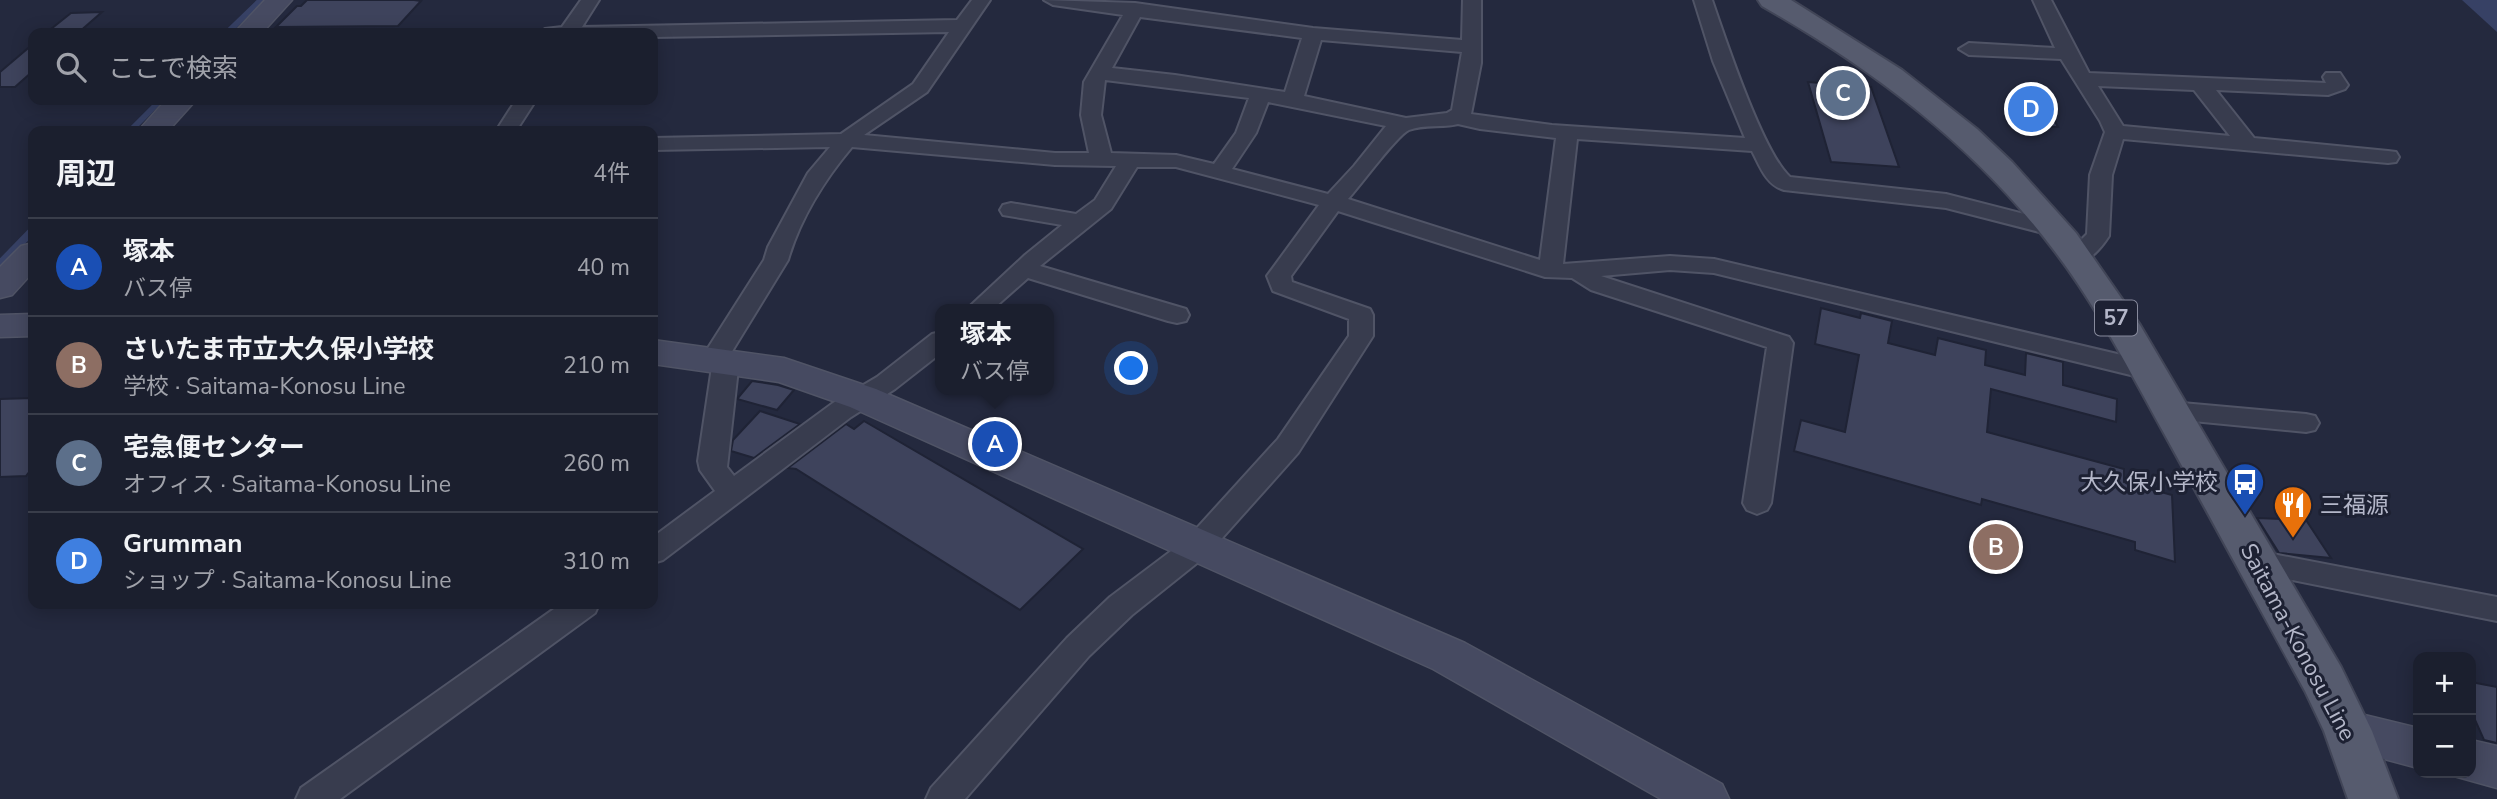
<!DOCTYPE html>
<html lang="ja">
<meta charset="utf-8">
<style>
:root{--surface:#1b1f2e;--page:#242736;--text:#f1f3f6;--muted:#a0a2aa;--line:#393d4a;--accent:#ea580c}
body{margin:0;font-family:"Nunito Sans","Noto Sans JP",sans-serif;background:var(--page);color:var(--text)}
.controls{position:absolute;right:21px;bottom:21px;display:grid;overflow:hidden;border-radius:14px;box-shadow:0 4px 18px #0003}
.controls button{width:63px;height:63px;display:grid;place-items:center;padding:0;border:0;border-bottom:2px solid var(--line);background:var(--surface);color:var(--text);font:35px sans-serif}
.you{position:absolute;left:1132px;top:369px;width:24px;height:24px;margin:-18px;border:5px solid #fff;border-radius:50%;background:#1a73e8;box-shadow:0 0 0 10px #1a73e833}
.badge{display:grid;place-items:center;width:46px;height:46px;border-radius:50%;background:var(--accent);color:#fff;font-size:23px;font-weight:700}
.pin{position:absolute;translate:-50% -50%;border:4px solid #fff;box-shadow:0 2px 7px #0006}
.popup{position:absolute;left:935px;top:304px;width:119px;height:91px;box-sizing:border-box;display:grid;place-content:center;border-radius:14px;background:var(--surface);filter:drop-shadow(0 2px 5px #0005);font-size:23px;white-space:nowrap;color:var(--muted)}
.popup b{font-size:26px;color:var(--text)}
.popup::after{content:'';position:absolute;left:50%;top:100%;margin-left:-14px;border:14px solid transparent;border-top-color:var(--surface)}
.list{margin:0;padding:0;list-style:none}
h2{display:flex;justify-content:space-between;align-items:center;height:91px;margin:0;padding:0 28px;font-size:30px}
h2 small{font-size:23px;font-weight:400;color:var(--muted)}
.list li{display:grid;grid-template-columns:46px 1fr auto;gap:21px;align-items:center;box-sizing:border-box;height:98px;padding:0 28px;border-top:2px solid var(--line)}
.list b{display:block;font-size:26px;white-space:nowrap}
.list p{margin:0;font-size:23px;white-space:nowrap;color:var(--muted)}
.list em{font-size:23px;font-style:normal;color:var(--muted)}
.icon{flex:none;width:38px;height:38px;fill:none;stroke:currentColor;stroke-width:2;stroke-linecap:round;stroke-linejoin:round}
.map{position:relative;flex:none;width:2497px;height:799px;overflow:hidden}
.search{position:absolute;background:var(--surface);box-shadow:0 4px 18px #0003;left:28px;top:28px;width:630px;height:77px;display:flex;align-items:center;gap:18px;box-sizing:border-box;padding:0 24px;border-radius:14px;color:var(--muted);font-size:26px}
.panel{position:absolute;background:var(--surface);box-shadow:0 4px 18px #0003;left:28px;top:126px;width:630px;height:483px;border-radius:14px}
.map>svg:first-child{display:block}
.water{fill:#374165}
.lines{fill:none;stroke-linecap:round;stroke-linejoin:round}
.stream-far1{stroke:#374165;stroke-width:6}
.stream{stroke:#374165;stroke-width:8}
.building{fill:#3e435c;stroke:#1f2335;stroke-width:2}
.street-casing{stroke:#505466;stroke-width:4}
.secondary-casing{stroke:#505466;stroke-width:3}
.primary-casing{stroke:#414557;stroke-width:4}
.street{fill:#383c4e;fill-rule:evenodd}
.secondary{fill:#464a61;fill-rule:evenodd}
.primary{fill:#565b6e;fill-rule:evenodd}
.labels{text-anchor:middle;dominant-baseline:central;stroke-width:6;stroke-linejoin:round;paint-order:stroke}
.shield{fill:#1d2133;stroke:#878a9c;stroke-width:2}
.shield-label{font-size:21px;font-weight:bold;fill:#b4b7c9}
.poi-label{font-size:23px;fill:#b4b7c9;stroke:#1d2133;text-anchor:end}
.street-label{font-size:23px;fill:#b4b7c9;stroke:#1d2133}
</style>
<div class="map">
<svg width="2497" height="799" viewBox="0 0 2497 799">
<rect width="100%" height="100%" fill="#24293e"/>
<!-- water -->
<path class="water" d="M2462,0H2497V32Z"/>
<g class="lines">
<!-- stream-far1 -->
<path class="stream-far1" d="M227,33L261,0
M130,131L161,100"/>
<!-- stream -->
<path class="stream" d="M0,264L33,230"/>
</g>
<!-- building -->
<path class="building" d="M307,0H414L421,1L398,26L276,27L297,6H301Z
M102,12L78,33H46L71,13Z
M33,44V71L15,87H0V72Z
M1808,82L1871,87L1899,167L1831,162Z
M2010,94L2041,96L2058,127L2025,126Z
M1821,308L1860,318L1861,313L1892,321L1888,343L1935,355L1938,338L1986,350L1985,365L2025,375L2026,353L2063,362V385L2117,399L2116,422L1991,389L1987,432L2124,469V482L2172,495L2175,562L2135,550V542L1982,499L1981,505L1794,451L1801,420L1845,432L1859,355L1815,344Z
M752,381L778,385L794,390L777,410L737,399Z
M33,398V467L26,476L0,477V399Z
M760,411L800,424L754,458L731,451L733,440Z
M864,421L1083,549L1020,610L796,469L788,468L846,424L854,429Z
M2257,518L2306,520L2331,558L2279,553Z
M2471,682L2497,687V743L2484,740L2471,711Z"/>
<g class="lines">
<!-- street casing -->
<g class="street-casing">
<path id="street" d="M581,0H599L582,27L957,20L972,0H990L927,92L864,135L1055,153H1089L1081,115L1084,82L1123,15L1053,5L1044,0L1135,3L1313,28L1462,40L1463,0H1481V63L1471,114L1552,125L1745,138L1713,61L1694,0H1712C1725,38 1763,153 1790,177L1946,194L2063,224L2066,229L2063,234L2055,236L1946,208L1784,190C1766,185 1760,166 1752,151L1577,139L1563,264L1670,256L1714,259L2147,361L2156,364L2160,370L2156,376L2147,379L1714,273L1670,270L1601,276L1789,337L1793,343L1771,503L1767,510L1757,514L1747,510L1743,503L1767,347L1591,290L1572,278L1545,277L1338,211L1291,276L1292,282L1370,309L1373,315V336L1298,453L1207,555L1132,615L1089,656L965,799H926L931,788L1067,638L1110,597L1187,539L1278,439L1349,336V319L1273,291L1267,276L1319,205L1176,167H1137L1111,209L1040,266L1186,309L1189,315L1186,321L1177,323L1168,321L1028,278L993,309H967L1025,255L1062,225L1003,215L1000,210L1003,205L1011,203L1076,214L1095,200L1116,166L1055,165L852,147C825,179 800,219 788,260L731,353L739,360L727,467L734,476L833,403L877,377L932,334L941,332V353L895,389L851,417L663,560L653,563V537L715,491L700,470L698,461L712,367L705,365L701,359L764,260L768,247L808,173L830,147L653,150V138L841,134L913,84L949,32L653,37V33H543L545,29L562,27ZM1140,17L1302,38L1285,92L1175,75L1112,68ZM1321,40L1462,52L1452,110L1447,113L1406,118L1304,96ZM1105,80L1249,98L1236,133L1214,164L1176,155L1111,153L1101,115ZM1268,102L1386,126L1354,166L1328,194L1232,169L1256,133ZM1458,124L1480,129L1556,138L1540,260L1348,199C1361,185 1397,135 1409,130C1424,124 1443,128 1458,124Z
M2033,0H2051L2089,73L2326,83L2323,77L2326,73H2340L2348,85L2345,89L2328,95L2216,90L2254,138L2388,151L2396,152L2399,157L2396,162L2388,163L2123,139L2112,175L2109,236C2100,250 2085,267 2068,262L2064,257L2087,234L2090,175L2105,132L2100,121L2061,59L1969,55L1959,49L1969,43L2055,48ZM2098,86L2194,90L2230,136L2123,126Z
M516,100H536L516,131H496Z
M2171,402L2306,414L2315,416L2319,423L2315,430L2306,432L2162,418L2158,411L2162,404Z
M2257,551L2497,597V621L2247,571L2242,563L2247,555Z
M561,604H599L595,613L340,799H296L301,788Z"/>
</g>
<!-- secondary casing -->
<g class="secondary-casing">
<path id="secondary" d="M265,0H292L262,33H234Z
M166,100H196L168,131H138Z
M33,243V272L12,295L0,298V267L21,246Z
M33,314V336L0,337V315Z
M653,340L784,358L876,389L1465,643L1722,784L1729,799H1661L1433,669L850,407L779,382L653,364Z
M2348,711L2418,728V768L2332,745L2325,731L2332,717Z
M2471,740L2497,746V788L2454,776L2453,773H2471Z"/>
</g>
<!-- primary casing -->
<g class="primary-casing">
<path id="primary" d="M1758,0H1791L1902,70L1977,129L2012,162L2076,233L2140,325L2341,667L2372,731L2398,799H2348L2324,731L2305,691C2258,606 2212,520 2165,435C2130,372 2097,306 2053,249C1975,146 1873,69 1762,6Z"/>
</g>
<!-- street -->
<use href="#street" class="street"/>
<!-- secondary -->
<use href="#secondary" class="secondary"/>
<!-- primary -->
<use href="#primary" class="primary"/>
</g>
<!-- icons -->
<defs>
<g id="bus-pin" transform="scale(2.0125)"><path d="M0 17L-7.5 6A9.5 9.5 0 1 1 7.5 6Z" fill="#1a4fb4" stroke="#1d2133"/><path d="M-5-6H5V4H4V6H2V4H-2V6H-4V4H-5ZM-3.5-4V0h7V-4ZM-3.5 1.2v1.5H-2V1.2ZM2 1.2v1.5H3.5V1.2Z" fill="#fff"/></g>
<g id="restaurant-pin" transform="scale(2.0125)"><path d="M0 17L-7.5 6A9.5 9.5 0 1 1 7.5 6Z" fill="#e8710a" stroke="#1d2133"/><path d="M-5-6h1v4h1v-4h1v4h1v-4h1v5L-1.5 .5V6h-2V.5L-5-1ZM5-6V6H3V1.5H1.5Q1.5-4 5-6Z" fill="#fff"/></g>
</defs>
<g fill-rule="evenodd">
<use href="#bus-pin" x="2245" y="482"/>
<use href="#restaurant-pin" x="2293" y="505"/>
</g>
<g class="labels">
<!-- shield labels -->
<rect class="shield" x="2095" y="300.5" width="42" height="35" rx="5"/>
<g class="shield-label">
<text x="2116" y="318">57</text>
</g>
<!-- poi labels -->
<g class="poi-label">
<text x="2218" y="482">大久保小学校</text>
<text x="2320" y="505" text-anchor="start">三福源</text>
</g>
<!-- street labels -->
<g class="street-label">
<text transform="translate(2298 642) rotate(62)">Saitama-Konosu Line</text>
</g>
</g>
</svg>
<div class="controls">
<button>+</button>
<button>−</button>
</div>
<div class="you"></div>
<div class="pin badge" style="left:995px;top:444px;background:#1a4fb4">A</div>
<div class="popup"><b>塚本</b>バス停</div>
<div class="pin badge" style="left:1996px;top:547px;background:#8d6e63">B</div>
<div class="pin badge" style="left:1843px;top:93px;background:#5c6f8a">C</div>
<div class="pin badge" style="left:2031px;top:109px;background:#3f7fe0">D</div>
<div class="search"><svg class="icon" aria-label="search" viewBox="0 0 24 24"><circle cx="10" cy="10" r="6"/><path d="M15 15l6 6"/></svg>ここで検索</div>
<section class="panel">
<h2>周辺<small>4件</small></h2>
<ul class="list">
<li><span class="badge" style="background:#1a4fb4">A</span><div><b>塚本</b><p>バス停</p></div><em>40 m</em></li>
<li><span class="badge" style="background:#8d6e63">B</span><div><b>さいたま市立大久保小学校</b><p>学校 · Saitama-Konosu Line</p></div><em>210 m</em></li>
<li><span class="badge" style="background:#5c6f8a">C</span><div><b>宅急便センター</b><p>オフィス · Saitama-Konosu Line</p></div><em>260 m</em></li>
<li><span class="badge" style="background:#3f7fe0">D</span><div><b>Grumman</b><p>ショップ · Saitama-Konosu Line</p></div><em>310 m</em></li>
</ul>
</section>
</div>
